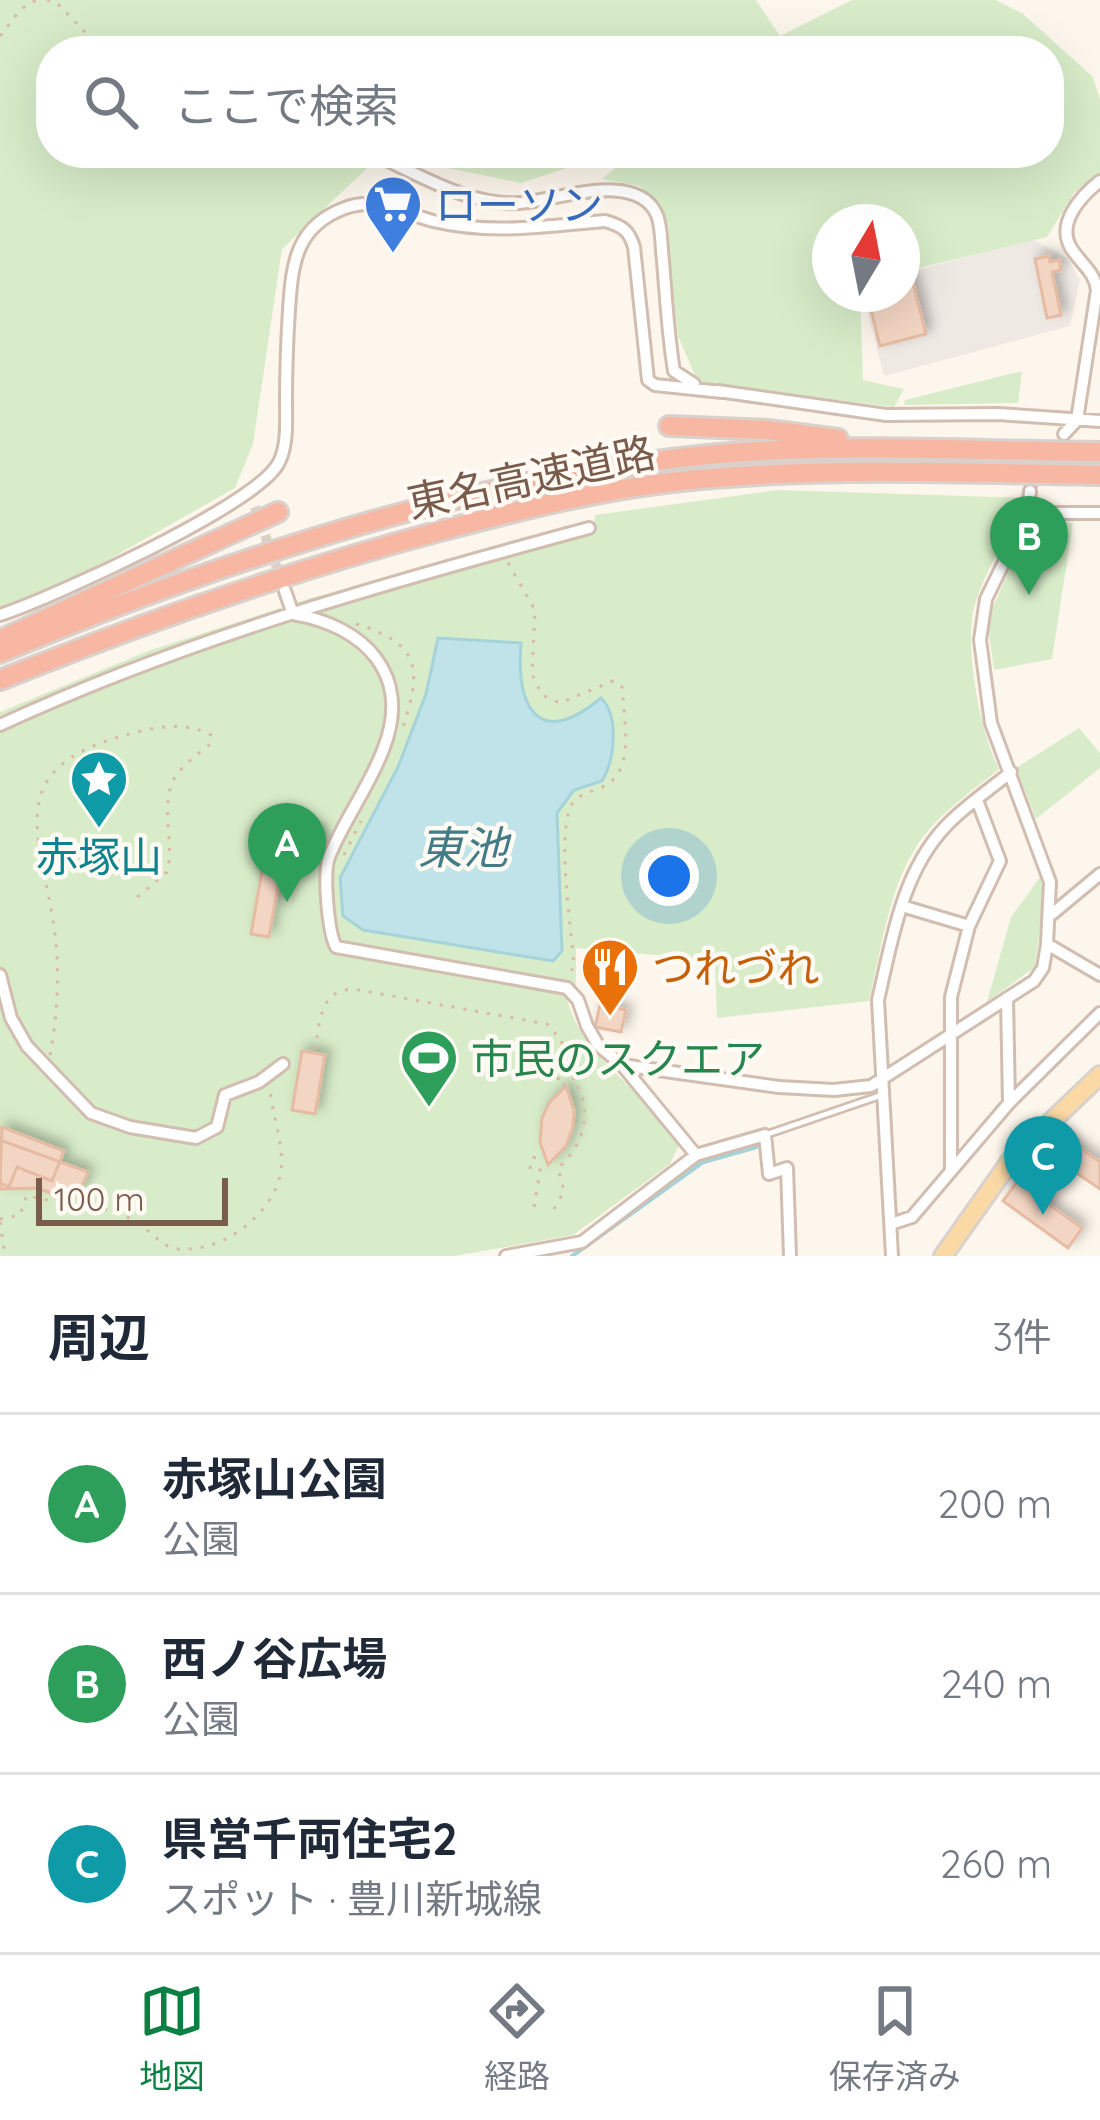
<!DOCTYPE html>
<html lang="ja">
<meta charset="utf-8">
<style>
:root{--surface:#fff;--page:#f2f2f3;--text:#1f2937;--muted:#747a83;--line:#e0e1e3;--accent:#0b8043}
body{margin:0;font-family:Quicksand,"Noto Sans JP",sans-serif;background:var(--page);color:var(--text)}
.compass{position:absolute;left:812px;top:204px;width:108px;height:108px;border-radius:50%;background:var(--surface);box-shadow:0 12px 48px #0002;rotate:10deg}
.scale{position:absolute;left:36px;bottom:30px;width:192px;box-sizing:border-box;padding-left:12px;border:6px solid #7a5c4d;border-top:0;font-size:33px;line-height:42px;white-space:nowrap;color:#7a5c4d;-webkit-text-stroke:9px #fffaf3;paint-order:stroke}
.you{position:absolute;left:669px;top:876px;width:42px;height:42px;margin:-30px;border:9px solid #fff;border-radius:50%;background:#1a73e8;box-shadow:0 0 0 18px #1a73e833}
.badge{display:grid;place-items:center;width:78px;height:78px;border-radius:50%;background:var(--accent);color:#fff;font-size:39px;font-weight:700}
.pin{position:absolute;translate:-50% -99px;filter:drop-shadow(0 3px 6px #0008)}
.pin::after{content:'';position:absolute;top:63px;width:42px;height:36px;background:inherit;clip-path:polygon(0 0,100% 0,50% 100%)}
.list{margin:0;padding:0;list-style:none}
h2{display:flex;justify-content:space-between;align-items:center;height:156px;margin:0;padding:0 48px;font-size:51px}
h2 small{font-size:39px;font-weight:400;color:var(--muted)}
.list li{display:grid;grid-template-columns:78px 1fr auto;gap:36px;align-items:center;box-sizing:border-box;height:180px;padding:0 48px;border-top:3px solid var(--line)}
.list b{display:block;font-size:45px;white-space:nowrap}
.list p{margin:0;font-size:39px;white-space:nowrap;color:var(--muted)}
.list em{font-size:39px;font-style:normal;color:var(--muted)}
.icon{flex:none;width:66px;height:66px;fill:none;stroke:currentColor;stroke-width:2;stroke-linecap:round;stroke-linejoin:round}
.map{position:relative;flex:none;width:1100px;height:1256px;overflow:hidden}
.search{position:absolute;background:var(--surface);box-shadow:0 12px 48px #0002;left:36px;right:36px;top:36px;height:132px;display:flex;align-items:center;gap:30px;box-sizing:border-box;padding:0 42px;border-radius:48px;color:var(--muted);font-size:45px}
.sheet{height:696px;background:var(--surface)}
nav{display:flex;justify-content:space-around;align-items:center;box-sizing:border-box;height:168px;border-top:3px solid var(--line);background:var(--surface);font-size:33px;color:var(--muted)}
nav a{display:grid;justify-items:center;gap:6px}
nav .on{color:var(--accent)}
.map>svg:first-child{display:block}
.industrial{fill:#efe9e4}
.green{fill:#d8ecc9}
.water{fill:#bfe3e8;stroke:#a5d3da;stroke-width:3}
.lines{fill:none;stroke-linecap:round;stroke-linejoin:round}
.stream{stroke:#a5d3da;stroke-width:4.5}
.building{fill:#f3d5c3;stroke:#e6bba3;stroke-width:3;filter:url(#shadow)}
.street-tunnel{stroke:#dcd0c4;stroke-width:10;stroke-dasharray:10 5;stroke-linecap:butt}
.lane-casing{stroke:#d1beb0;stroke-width:10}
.street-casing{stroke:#d1beb0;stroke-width:16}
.primary-casing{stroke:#dad1cd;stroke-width:22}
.highway-casing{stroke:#dad1cd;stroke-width:24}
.path{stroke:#d9b8a5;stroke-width:3;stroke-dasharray:3 9;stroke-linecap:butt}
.lane{stroke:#fff;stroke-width:4.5}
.street{stroke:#fff;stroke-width:10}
.primary{stroke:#fbd9a5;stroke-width:16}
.highway{stroke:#f7b7a3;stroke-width:18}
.labels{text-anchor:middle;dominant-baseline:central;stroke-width:9;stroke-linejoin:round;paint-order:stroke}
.shop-label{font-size:42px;fill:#366cbe;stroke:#fffaf3;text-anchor:start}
.street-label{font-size:42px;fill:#7a5c4d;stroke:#fffaf3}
.culture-label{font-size:42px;fill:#0d838f;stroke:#fffaf3}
.food-label{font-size:42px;fill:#c56008;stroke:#fffaf3;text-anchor:start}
.leisure-label{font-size:42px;fill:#27864d;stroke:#fffaf3;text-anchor:start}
.water-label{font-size:45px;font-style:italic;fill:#437c86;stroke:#fffaf3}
</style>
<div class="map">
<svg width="1100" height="1256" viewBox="0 0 1100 1256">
<defs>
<filter id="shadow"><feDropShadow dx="5.5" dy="-5.5" stdDeviation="6" flood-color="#0004"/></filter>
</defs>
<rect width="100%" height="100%" fill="#fdf6ec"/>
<!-- industrial -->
<path class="industrial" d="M1033,239L1068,259L1080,280L1070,326L884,376L863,294H902V274Z"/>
<!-- green -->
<path class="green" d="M0,0H756L780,36L852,0H996L1023,14L1092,76L1100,99V174L1074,193L1047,237L902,272V222H830V294H860L863,380L904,389L894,407L698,382L678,336L665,230L654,198L639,186L602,179L614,169L616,153H1049V51H51V153H383L282,249L253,444L235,488L62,586L0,608Z
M431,153H612L521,183L438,166Z
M1022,371L1018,403L904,405L905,400Z
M778,490L1028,498C1011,531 987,566 976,601C962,641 980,732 999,769C971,792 936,815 916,847C888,891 881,951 869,1001L717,1018L715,964L710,960L576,948V985L567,999C583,1062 648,1090 679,1145L670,1164L573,1235L455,1256H0V712L148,651L311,598L594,525L595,515Z
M1039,518L1073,523L1052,659L994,670L987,620L1030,524Z
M1079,728L1100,753V768L1036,819L1016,768Z
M1041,876L1043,906L1035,967L987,1002L1011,917Z"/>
<!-- water -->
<path class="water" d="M438,638L521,643C516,708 538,750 601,698C619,715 615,760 602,781L574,790L557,813L562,951L553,961L363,930L343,916L340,878L398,767L426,694Z"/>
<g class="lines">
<!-- stream -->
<path class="stream" d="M572,1256L703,1162L756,1147"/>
</g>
<!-- building -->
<path class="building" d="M1049,256L1050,262L1059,260L1061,270L1052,272L1061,315L1047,318L1035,259Z
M911,276L926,334L880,346L867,294H902V278Z
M287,827L288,835L320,831L322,852L312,857L313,865L266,866L270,829Z
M263,865L281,868L269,937L251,934Z
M600,1005L626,1010L621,1032L595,1027Z
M302,1051L325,1055L315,1114L292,1110Z
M566,1086L574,1110L573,1127L566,1146L548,1165L540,1142L542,1118L549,1103Z
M2,1127L64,1151L52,1181L17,1167L9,1187L0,1183Z
M1063,1137L1100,1162V1189L1050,1155Z
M0,1140L88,1172L82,1186L77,1193L62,1197L37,1188L0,1189Z
M1017,1182L1082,1228L1068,1248L1003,1201Z"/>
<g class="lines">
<!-- street-tunnel -->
<path class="street-tunnel" d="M1030,491L1064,434
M255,507L282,582"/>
<!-- lane casing -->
<g class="lane-casing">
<path id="lane" d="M765,1135L879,1096"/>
</g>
<!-- street casing -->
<g class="street-casing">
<path id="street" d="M371,153C417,173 467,206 519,203C555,201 637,169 657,215C662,228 661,246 663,261C666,297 668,335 674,371L694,384
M718,391L886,415L998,414L1100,421
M1064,434L1077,420L1097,290C1095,272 1081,264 1071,248C1056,223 1081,196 1100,181
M1028,513H1100
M285,591L293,614C365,626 413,675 383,750C369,787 344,820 329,857C323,873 328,932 336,947L567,988L578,1000L587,1026L598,1045L622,1065L696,1155
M0,615C52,598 254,506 278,464C288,447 286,421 286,401C286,371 287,341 289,310C292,263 296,226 345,208C377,196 403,213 433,221C492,235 546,226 605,221C622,226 629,230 634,247L648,380L655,385L722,392
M0,725C188,638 389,582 589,528
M902,906L969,926
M1052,914L1100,874
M1047,944L1100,975
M0,975L11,1018L27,1046L91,1113L130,1127L196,1138L217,1127L225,1095L259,1082L283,1064
M1007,998L1009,1103
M622,1065L779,1087L834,1090L871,1086L1034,981L1043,968L1047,944L1050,882L991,723L980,640L986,599L1028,513L1030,491
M951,1169V997L969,926L1000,861L977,800
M891,1224L912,1217L1009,1103L1100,1013
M506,1256L582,1242L696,1155L765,1135L769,1174L787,1168L790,1256
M892,1256L878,1000C892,940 902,872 946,826C965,806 989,790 1011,772"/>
</g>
<!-- primary casing -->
<g class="primary-casing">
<path id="primary" d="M943,1256L1011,1160L1100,1075"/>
</g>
<!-- highway casing -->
<g class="highway-casing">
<path id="highway" d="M669,426L768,430L838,439
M0,640L278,512
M0,653C223,560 476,476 718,454C845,443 973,451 1100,452
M0,680C145,622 289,571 440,531C516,511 594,491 672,482C815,466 957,473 1100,475"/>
</g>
<!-- path -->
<path class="path" d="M47,0L57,3L103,51
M0,36L21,9L36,0
M508,563L535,610L532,674L542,695L560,703L613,681L622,687L623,695C624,725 636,774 600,788C588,793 576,794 570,808C557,842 572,930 574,968L564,976
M356,624C422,644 422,670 402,730
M344,855L361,821
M315,1050C320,1023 319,990 353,989L547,1024L562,1041L558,1082L561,1087
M50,1055C58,1015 60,966 54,927C40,834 2,770 122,736C150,728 183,720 211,735L210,744C200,753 182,765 175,777C159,805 175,842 167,872L135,899
M563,1086L593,1065
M530,1169L532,1158L541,1156
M534,1207L541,1165
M554,1209L564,1191L558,1168C585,1144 594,1110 573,1078
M0,1219L20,1215L27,1195C58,1205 86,1202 117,1213C147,1223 150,1238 172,1248C217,1256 266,1220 279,1180C288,1152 271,1115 270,1087
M0,1222L5,1256"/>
<!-- lane -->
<use href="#lane" class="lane"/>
<!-- street -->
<use href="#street" class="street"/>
<!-- primary -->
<use href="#primary" class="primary"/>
<!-- highway -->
<use href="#highway" class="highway"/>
</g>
<!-- icons -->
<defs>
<g id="supermarket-pin" transform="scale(3)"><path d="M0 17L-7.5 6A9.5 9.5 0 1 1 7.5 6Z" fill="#3f7fe0" stroke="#fffaf3"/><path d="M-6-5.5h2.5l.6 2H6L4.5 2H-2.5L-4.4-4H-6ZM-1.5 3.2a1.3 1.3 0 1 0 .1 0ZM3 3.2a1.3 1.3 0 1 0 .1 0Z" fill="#fff"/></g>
<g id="sight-pin" transform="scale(3)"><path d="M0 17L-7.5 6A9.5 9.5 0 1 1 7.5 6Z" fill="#0f9aa8" stroke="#fffaf3"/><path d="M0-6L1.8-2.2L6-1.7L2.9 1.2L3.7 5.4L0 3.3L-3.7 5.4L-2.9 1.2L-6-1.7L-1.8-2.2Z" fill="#fff"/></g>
<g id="restaurant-pin" transform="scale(3)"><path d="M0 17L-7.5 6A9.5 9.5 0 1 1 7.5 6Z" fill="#e8710a" stroke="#fffaf3"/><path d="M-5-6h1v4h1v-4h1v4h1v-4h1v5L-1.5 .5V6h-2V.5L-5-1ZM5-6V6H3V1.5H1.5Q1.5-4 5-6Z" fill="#fff"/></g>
<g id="stadium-pin" transform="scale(3)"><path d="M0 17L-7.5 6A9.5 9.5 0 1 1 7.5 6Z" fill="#2e9e5b" stroke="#fffaf3"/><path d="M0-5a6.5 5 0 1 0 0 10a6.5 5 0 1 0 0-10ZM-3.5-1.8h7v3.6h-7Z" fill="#fff"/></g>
</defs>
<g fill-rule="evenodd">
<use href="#supermarket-pin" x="393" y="204"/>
<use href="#sight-pin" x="99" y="779"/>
<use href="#restaurant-pin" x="610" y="967"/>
<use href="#stadium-pin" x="429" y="1058"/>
</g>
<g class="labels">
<!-- shop labels -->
<g class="shop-label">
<text x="435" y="204">ローソン</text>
</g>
<!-- street labels -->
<g class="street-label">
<text transform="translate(531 477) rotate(-12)">東名高速道路</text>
</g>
<!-- culture labels -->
<g class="culture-label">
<text x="99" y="856">赤塚山</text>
</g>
<!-- food labels -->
<g class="food-label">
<text x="652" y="967">つれづれ</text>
</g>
<!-- leisure labels -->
<g class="leisure-label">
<text x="471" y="1058">市民のスクエア</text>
</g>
<!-- water labels -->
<g class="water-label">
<text x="463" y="847">東池</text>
</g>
</g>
</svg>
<svg class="compass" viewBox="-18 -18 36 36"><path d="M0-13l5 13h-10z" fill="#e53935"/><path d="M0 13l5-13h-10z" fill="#747a83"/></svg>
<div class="scale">100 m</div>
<div class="you"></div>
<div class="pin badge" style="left:287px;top:902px;background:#2e9e5b">A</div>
<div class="pin badge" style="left:1029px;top:595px;background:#2e9e5b">B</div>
<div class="pin badge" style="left:1043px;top:1215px;background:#0f9aa8">C</div>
<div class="search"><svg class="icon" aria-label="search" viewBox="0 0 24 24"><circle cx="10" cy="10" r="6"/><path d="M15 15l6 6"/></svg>ここで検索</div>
</div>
<section class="sheet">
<h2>周辺<small>3件</small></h2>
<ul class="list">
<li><span class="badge" style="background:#2e9e5b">A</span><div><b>赤塚山公園</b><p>公園</p></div><em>200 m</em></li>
<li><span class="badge" style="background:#2e9e5b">B</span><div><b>西ノ谷広場</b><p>公園</p></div><em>240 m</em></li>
<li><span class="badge" style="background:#0f9aa8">C</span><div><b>県営千両住宅2</b><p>スポット · 豊川新城線</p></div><em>260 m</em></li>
</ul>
</section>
<nav>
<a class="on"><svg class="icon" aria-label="map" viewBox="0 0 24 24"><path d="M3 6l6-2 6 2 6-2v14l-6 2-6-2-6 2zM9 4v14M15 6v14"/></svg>地図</a>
<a><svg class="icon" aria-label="directions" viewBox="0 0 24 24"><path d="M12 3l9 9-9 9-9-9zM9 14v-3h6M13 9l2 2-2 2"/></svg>経路</a>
<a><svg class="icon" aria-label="saved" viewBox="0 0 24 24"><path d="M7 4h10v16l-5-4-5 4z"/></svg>保存済み</a>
</nav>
